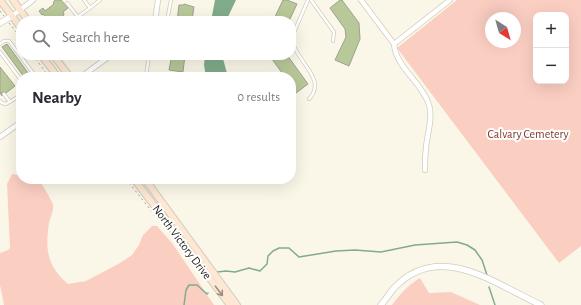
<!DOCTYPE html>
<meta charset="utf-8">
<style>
:root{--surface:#fff;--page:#f7f7f7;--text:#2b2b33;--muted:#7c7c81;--line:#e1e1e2}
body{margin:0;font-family:"Alegreya Sans",sans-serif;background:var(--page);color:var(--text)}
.controls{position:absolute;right:12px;top:12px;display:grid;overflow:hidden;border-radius:8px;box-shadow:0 4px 16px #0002}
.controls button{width:36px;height:36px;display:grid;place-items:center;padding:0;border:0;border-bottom:1px solid var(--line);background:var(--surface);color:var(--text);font:20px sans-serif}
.compass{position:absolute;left:485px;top:12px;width:36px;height:36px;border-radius:50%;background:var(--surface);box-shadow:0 4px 16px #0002;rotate:143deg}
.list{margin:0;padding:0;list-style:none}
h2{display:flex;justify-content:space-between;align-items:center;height:52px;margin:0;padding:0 16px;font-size:17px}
h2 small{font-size:13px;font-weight:400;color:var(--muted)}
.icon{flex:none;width:22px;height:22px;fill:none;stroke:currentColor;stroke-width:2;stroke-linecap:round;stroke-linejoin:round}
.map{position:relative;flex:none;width:581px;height:305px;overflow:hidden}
.search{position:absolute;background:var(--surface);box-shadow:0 4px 16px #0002;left:16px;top:16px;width:280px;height:44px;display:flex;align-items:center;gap:10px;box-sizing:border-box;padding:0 14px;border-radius:16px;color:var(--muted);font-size:15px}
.panel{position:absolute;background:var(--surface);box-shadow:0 4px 16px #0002;left:16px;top:72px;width:280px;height:112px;border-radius:16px}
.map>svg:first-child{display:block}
.green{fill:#fbcec2;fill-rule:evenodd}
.water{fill:#81ac8b}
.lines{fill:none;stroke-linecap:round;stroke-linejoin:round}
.stream{stroke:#81ac8b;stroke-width:1.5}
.building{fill:#b8c898;stroke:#9da194}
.service-casing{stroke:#d0ccbe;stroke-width:4}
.minor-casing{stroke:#d0ccbe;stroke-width:6}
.tertiary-casing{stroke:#d0ccbe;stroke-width:7}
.secondary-casing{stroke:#d0ccbe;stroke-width:8}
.path{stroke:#a5a297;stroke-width:1;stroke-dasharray:2 3;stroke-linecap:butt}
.service{stroke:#fff;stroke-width:2.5}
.minor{stroke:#fff;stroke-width:4.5}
.tertiary{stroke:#fff;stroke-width:5.5}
.secondary{stroke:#fee8d4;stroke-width:6}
.oneway{stroke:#9d9083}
.labels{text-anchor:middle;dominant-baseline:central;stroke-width:4;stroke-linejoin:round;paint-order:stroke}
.park-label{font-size:12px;fill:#7b3a29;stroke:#fff}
.street-label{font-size:12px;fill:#26241f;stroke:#fff}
</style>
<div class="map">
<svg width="581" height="305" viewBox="0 0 581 305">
<rect width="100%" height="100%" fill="#fbf7e8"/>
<!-- green -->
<path class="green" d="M457,0H581V246L559,263L397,48ZM536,15H566V81H536ZM491,18H515V42H491Z
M12,174L21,176V179H30L41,183C44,188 52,200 53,205C54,210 50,218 49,223C45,250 47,266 68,284L86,281L120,263L132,255L139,245L143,235L152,226H157L172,243L214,305H4L0,285V253L8,250L10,248L7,184Z
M420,278L429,293L451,292L480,305H392C400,294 408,285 420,278Z"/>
<!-- water -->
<path class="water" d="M215,0H236L226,21H211Z
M205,55H222L228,77H206L204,65Z"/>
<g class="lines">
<!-- stream -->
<path class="stream" d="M217,272L226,271L235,272L249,268L260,271L267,264L268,256L273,251L279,248H289L299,257L336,251L355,250L381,252L415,245L457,242L467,245L475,250L482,260L487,275
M489,287L495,305
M184,305L186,290L189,285H197L207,294L208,293"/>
</g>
<!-- building -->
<path class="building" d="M55,0H61L68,8L63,12L64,14L63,16L56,21H49L43,14L42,15L39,11L43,8L45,11L54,4L53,3Z
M283,0H287L297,4L289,21H273Z
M340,0H342L359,23L360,39L349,66L335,60L346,37L345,29L330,8Z
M184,4L194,7L192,20L190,21H177L179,5H184Z
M7,44L31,77H24L2,47Z
M172,55H185L183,72L169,70Z
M269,55H287L308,84L296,93L291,85V77H285Z
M0,67L15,86L6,93L3,92L1,93L2,96L0,93Z"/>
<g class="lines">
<!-- service casing -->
<g class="service-casing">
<path id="service" d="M84,0L90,8L100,0
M308,0L292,37C292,59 329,78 309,99
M311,0L334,32L333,41
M67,3L78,17
M72,21L90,8
M167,21L171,0
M0,44L4,41H9L36,77
M0,52L21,80
M146,77L149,55
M4,94L10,102
M0,101L2,103L6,104L21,95"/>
</g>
<!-- minor casing -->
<g class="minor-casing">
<path id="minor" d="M361,0L394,44
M12,16L33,0
M155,21L158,0
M81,77L111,55
M0,137L21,122
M425,170C425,163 425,155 426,148C427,134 434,116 428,102C420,81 396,67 394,44L450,0"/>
</g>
<!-- tertiary casing -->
<g class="tertiary-casing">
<path id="tertiary" d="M0,23L12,16
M381,305C386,299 390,293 394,288C439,240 495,284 541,305"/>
</g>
<!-- secondary casing -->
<g class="secondary-casing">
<path id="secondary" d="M0,0L21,28
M13,0L28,21
M41,55L58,77
M53,55L70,77
M134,179L230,305
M145,179L237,305"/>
</g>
<!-- path -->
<path class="path" d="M0,11L4,16
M9,23L21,38
M33,55L49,77
M126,179L161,223"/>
<!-- service -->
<use href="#service" class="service"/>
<!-- minor -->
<use href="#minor" class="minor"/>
<!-- tertiary -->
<use href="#tertiary" class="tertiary"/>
<!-- secondary -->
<use href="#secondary" class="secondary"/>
</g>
<!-- one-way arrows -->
<defs><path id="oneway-shaft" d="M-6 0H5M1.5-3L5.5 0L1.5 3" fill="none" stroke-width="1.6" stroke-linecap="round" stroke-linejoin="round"/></defs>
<use class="oneway" href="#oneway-shaft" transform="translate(219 291) rotate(53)"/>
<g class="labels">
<!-- park labels -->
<g class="park-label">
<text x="528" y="134">Calvary Cemetery</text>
</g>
<!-- street labels -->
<g class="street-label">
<text transform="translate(182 242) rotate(53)">North Victory Drive</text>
</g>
</g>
</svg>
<div class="controls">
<button>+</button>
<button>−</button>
</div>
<svg class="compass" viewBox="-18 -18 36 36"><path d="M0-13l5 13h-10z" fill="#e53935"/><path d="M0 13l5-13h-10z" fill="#7c7c81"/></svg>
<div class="search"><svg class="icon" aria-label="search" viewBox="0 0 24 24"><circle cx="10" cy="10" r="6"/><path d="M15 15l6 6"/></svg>Search here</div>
<section class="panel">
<h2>Nearby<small>0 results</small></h2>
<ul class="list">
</ul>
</section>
</div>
